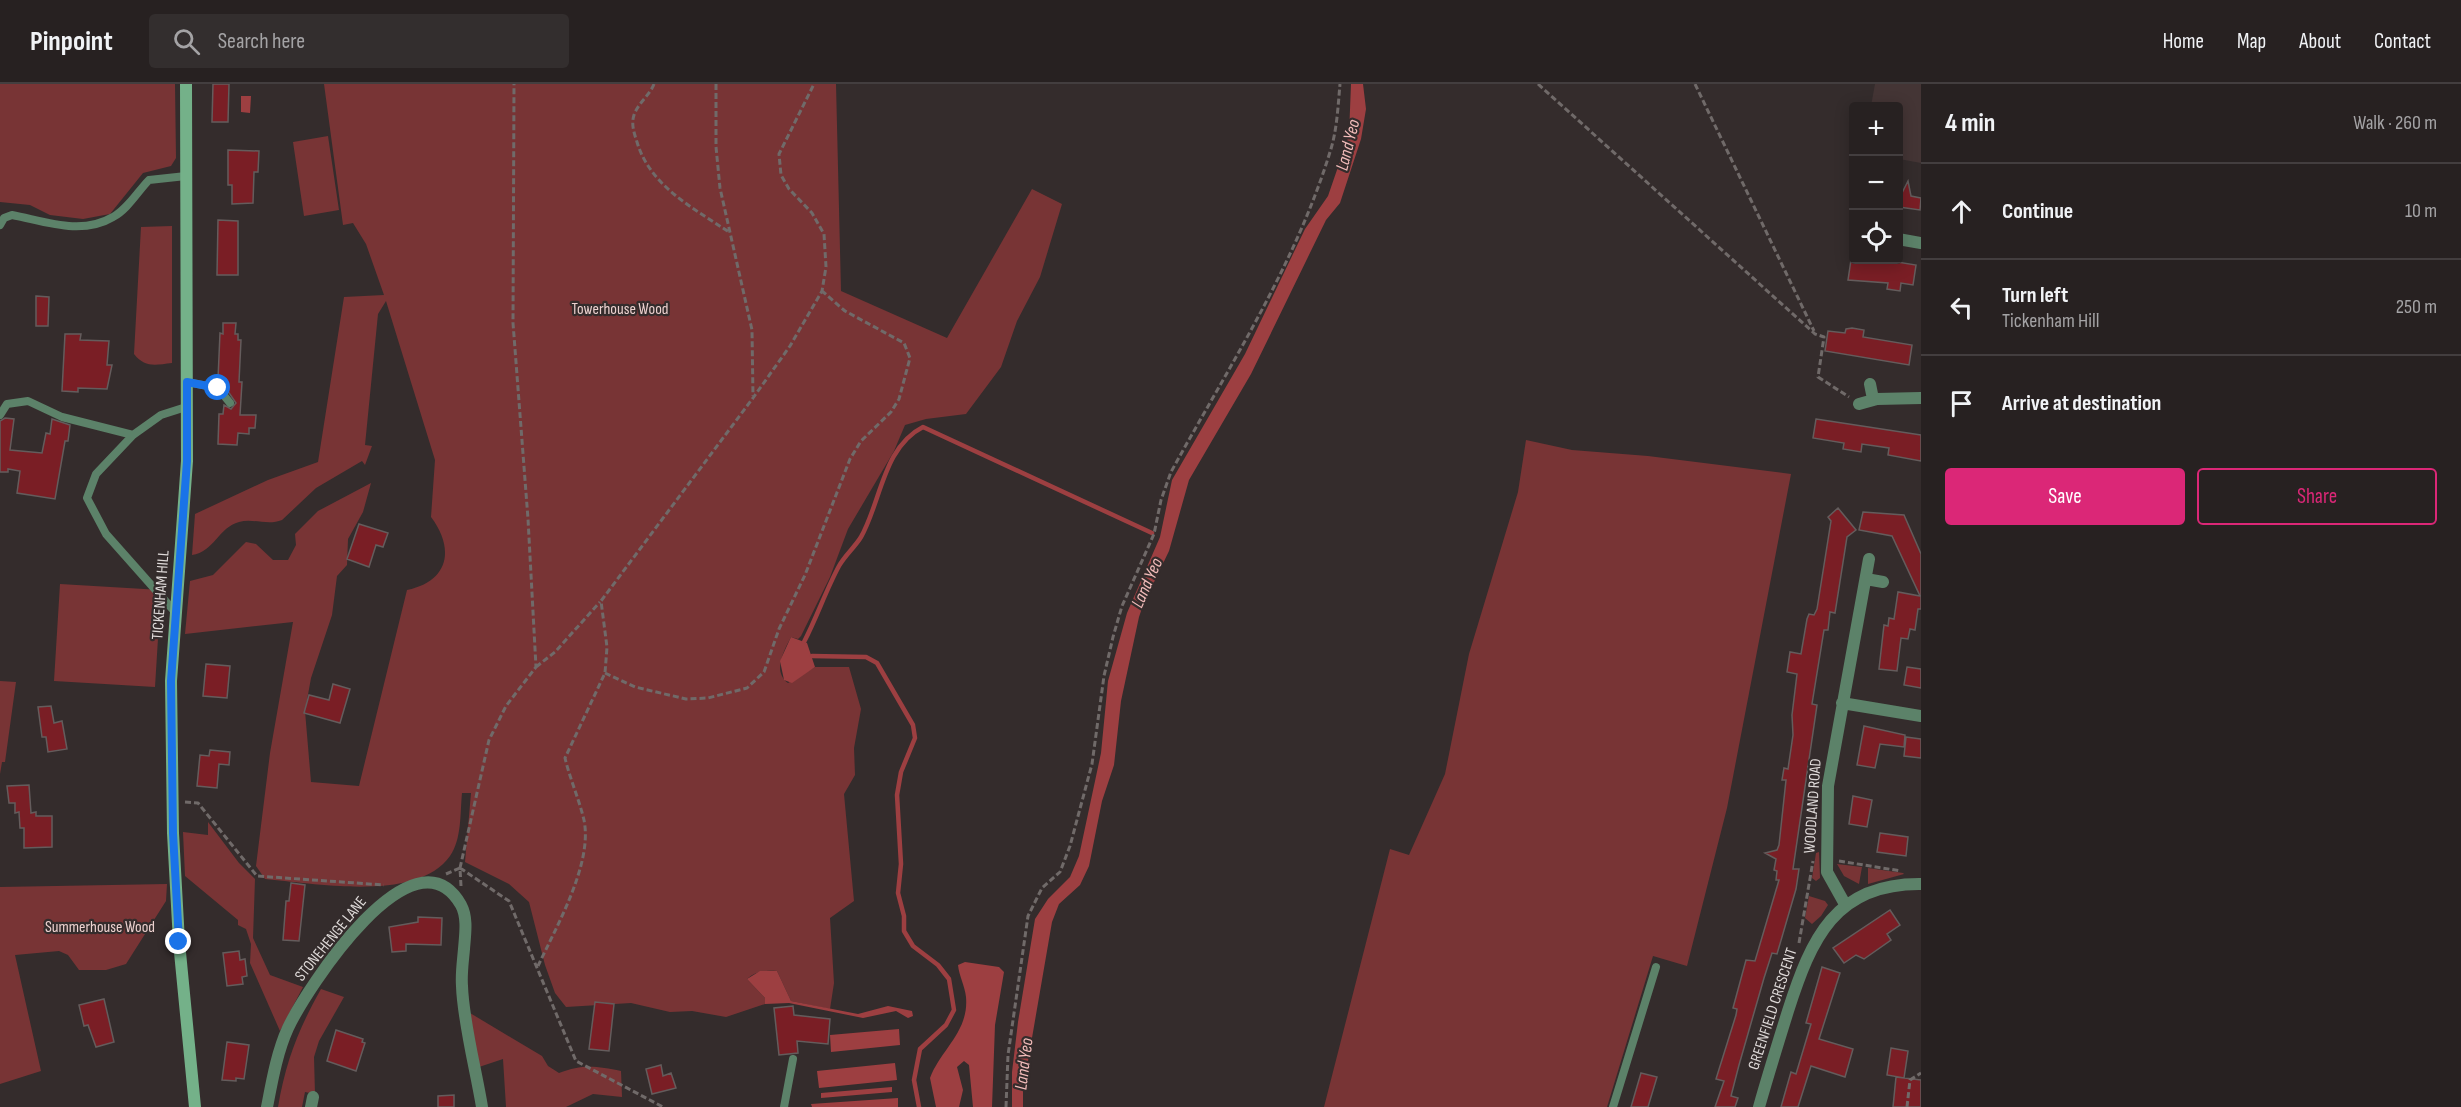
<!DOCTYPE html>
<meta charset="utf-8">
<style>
:root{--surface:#272121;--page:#332e2e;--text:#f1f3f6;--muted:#a4a3a5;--line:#433e3f;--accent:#db2777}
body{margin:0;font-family:"Sofia Sans Condensed",sans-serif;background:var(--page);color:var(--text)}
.controls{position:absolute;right:18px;top:18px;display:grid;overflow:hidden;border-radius:6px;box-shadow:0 3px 15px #0003}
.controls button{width:54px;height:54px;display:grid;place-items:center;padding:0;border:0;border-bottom:2px solid var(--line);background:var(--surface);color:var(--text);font:30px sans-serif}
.stop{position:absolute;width:18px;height:18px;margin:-14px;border:4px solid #1a73e8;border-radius:50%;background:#fff}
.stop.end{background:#1a73e8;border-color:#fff;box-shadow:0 2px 6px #0008}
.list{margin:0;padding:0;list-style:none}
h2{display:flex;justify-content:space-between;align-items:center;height:78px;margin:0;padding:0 24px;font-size:26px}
h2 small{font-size:20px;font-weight:400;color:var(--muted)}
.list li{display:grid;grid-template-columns:39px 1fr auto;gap:18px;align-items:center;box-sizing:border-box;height:96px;padding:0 24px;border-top:2px solid var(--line)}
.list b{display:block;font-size:22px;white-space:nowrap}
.list p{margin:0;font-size:20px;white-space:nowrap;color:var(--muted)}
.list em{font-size:20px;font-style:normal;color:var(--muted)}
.actions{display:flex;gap:12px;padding:18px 24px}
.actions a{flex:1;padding:14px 0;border:2px solid var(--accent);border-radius:6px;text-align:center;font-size:21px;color:var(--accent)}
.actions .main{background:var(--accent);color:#fff}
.icon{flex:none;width:33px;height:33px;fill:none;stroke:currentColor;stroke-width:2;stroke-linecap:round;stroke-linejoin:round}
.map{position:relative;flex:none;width:1921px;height:1023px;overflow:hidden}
header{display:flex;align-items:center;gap:36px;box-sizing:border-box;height:84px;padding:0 30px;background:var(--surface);border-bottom:2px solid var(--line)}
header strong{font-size:28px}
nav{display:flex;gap:33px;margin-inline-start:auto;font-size:21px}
.search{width:420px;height:54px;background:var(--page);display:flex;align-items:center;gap:15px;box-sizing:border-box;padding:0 21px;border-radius:6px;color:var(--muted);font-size:22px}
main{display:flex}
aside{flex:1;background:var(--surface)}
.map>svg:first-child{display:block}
.built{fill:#443535}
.green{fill:#783435}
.water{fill:#9d3f41}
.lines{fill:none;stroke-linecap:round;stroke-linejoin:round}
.stream{stroke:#9d3f41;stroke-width:4.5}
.building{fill:#7a1e25;stroke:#645c5c;stroke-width:1.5}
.path{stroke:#706a69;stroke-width:3;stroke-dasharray:6 3;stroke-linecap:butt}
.lane{stroke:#5c8269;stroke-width:8}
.street{stroke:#5c8269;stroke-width:12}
.secondary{stroke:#74b189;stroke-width:12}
.route{stroke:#1a73e8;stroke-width:8}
.labels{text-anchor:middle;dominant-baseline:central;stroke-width:4.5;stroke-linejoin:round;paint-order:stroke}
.park-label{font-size:16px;fill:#ecd1cf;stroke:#342c2c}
.street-label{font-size:16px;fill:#ded9d8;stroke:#342c2c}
.water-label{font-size:18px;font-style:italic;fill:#f1bbb9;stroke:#342c2c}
</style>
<header>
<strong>Pinpoint</strong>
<div class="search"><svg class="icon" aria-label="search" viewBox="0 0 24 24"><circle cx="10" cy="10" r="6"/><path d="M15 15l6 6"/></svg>Search here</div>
<nav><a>Home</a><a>Map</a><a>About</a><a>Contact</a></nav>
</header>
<main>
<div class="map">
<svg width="1921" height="1023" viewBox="0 0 1921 1023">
<rect width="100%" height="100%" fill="#342c2c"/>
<!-- built -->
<path class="built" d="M1875,0H1921V79L1899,75L1898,22H1871Z"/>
<!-- green -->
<path class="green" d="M0,0H175L176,74L171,82L143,89L110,130L83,135L50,131L30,121L0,118Z
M324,0H836L841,207L947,254L1032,105L1062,120L1040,193L1017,237L1001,283L966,330L926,335L905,341L894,367L848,445L830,493L801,552L798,555L791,553C784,567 772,587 788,599L815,583H849L861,625L854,664L855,691L844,710L854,817L830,834L834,899L830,925L791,917L777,887C765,886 756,887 747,895L765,914V920L726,933L692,927L670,928L631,919L566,923L555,909L545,881L529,818L509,800L465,778L471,709H462C460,729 462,755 450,772C417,819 314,799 265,795L256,782L270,669L293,538L185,550L190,497L213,491L246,458L256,460L273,476H288L296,461L295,450L318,427L371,399L363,428L348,455L347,481L337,492L332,531L311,594L305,627L311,698L359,702L407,506C449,497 455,465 431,433L435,376L386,217L378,230L365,361L372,362L365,381L362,377L316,404L282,436C268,442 253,434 239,438C219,443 214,468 192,471L195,430L268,396L318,378L344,213L384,211L366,160L353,139L343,141Z
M328,52L339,126L304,132L293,58Z
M172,142V279C155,281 145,284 134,270L141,143Z
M1526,356L1572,366L1648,372L1791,390L1727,724L1687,882L1653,872L1607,1023H1324L1390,765L1409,771L1445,690L1469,570L1518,408Z
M60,500L161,506L155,603L54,597Z
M0,597L16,598L5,678H2L0,690Z
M208,738L239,779L255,795L253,854L270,891L303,903L280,947L250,879L251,860L246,845L238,841V836L185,792L183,748L208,751Z
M1819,768L1820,794L1816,797L1812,794L1816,769Z
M1837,780L1862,783L1859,800L1844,792Z
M1868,784L1903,789L1904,790L1868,800Z
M167,800L166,817L126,880L106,886H79L68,871L59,867L15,871L41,987L0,1000V803Z
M1809,812L1825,817L1828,821L1821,832L1812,840L1805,834Z
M321,905L344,913L319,957L314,973L315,1010L305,1008L302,1023H278C286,977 298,946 321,905Z
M470,929L542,972L548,982L559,989C582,980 597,982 621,987L622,1013L593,1010L566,1023H506L503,975L479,983Z"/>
<!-- water -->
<path class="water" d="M1351,0H1363L1366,25L1361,55L1340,119L1326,136L1251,290L1189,396L1169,467L1143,521L1139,533L1121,617L1114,681L1102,717L1089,782L1080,801L1059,820L1052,838L1023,1006V1023H1012V988L1018,938L1035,835L1048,815L1070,793L1079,772L1101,669L1108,597L1127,529L1160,453L1172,396L1245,270L1305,145L1328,112L1349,51Z
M241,12H251L250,29L241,28Z
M791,553L807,559L815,583L792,599L784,596L780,577Z
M965,878L999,883L1004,888L995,941L992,1023H973L969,981L964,977L957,983L963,1006L959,1023H936L930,994C941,965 969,948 966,913C965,902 959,892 958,881Z
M760,887H777L791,917L858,930L888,922L912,927L913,932L908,934L896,927L863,934L789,919L765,920V914L747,895Z
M899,945L900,961L831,968L830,951Z
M895,979L897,996L819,1004L817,987Z
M892,1003V1008L821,1014V1009Z
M898,1014V1023H812L811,1020Z"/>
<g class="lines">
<!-- stream -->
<path class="stream" d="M804,558C817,533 826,506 839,482C845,471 855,463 861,453C881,418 883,363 923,343L1152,449
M812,572L866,573L877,579L913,641L915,654L901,688L897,711L901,780L898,809L904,832V847L913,862L938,881L949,895L954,926L946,941L920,965L914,996L919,1023"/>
</g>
<!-- building -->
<path class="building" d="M213,0H229L228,38H212Z
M228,66L259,67L258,88H254L253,119L232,120V101H228Z
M1908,97L1911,112L1921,114L1920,126L1899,123V115Z
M218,136L238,137V191H217Z
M1851,176H1885L1916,181L1913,201L1901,199L1900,207L1887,205L1888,199L1848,196Z
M36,212L49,213L48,242H36Z
M223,239H236L235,250H238V256H241L239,298H242L240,331H256L255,344H249V350L238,349L237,361L218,360L219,330H223L224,321L231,325L236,319L225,303L226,295H218L220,249L223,250Z
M1852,244L1864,246L1863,253L1912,261L1909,281L1825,267L1828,247L1845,249L1846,245Z
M65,250H81L80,256L109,257L107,281H112L107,305L78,304V308L62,307Z
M5,334L14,335L10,366L42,369L46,349L50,350L52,335L70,341L68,357H65L55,415L17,409L20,387L8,385V388H0V337Z
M1816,335L1921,351V377L1888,371L1889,364L1862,360L1861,368L1843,365L1844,359L1813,354Z
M1838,424L1856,446L1847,453L1835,529L1830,528L1828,546H1824L1812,620L1817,621L1793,785H1799L1796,805L1777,870L1772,869L1764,894L1739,981L1731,1012L1738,1014L1735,1023H1715L1724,997L1716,995L1736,931L1737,925L1733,924L1746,876L1755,877L1779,796H1776L1777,787L1774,786L1776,775L1765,769L1777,766L1779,761L1786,696H1782L1784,684L1788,685L1793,651L1792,631L1797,590L1787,588L1790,568L1801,570L1807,535L1809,530L1814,531L1817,525L1831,437L1828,433Z
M1863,428L1904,431L1921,470V525H1918L1915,546L1910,545L1908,555L1901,554L1897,587L1879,585L1884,541L1888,542L1889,534L1894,535L1898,508L1920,512L1892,452L1859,446Z
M359,440L388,449L383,463L376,461L369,483L347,475Z
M206,580L230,582L227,614L203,612Z
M1907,583L1921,585V604L1904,601Z
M333,600L350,605L340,639L304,629L309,611L329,616Z
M51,622L54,639L62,637L67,665L48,668L46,653H42L38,623Z
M1864,642L1905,651L1904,663L1880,660L1875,684L1857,681Z
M1906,653L1921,655V674L1904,672Z
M210,666L230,668L229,681L219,680L217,704L197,702L200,671L209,672Z
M29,701L31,729L36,728V732H52V763L24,764V744H20L19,728L15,729V719H9L7,702Z
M1853,712L1872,716L1867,743L1849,740Z
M1880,749L1908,753L1906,772L1877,768Z
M291,799L305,801L299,857L283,856L286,817H289Z
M1890,826L1900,841L1887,850L1891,856L1864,875L1856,871L1844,879L1833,864Z
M418,833L442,834L441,861L406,860V867L392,868L389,843L418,838Z
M239,867L240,876L245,875L247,892L242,893L243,900L227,902L223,869Z
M1822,883L1840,889L1819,955L1853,965L1845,993L1811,982L1798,1023H1781L1791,988L1796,990L1811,940L1806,939Z
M104,915L114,958L96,963L88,941L84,942L79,921Z
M595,918L614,920L609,967L589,965Z
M793,922L794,931L830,935L828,960L797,957L798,969L779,971L774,924Z
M336,946L363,955L362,958L365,959L356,987L327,977Z
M227,958L249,961L244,995L236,994V997L222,996Z
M1891,964L1908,967L1904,994L1887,991Z
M661,981L663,992L671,989L676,1004L652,1010L646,985Z
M1641,989L1657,993L1648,1023H1631Z
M1896,993L1921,996V1023H1893Z
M454,1011V1023H438V1012Z"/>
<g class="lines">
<!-- path -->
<path class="path" d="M654,0C650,11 638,19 634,31C631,40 634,49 637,58C650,102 693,124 729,148
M716,0V63L720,104L752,246L753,312
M1538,0L1815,250L1824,253L1818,293L1849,313
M1695,0L1814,247
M536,583L555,568L600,518
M605,589L635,603L686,615L708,614L747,604L764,588L779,545L805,491L850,375L861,357L891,328L899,315L910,274L904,259L845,227L822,207
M185,718L198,719L257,792L384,801
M1839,777L1901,787
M460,784L509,817L576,977L663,1023
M446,790L460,784
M461,802L460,784L489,656L506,622L536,583L528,435L513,239L514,0
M1799,859L1813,777
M538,882C556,843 593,780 584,736C579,715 570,695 565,674L605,589L607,563L601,517L753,314L790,262L822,207L826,183L824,150L812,129L789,105L781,91L779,70L814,0
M1006,1023L1008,971L1028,832L1042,804L1060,788L1070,762L1092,680L1104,592L1113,553L1122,522L1154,450L1161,416L1171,388C1228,284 1295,182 1330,68C1337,47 1338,22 1340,0
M1907,1023L1910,996L1921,989"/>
<!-- lane -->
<path class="lane" d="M0,141L4,134L12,131C44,137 81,152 113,133C128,125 138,107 149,96L186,92
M187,298L218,304L230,319
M0,331L7,320L28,317L62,333L133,351L161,331L186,323
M133,351L96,390L87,414L106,450L176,529
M784,1023L793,975
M1613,1023L1656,883"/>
<!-- street -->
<path class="street" d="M1898,155L1921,159
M1870,300L1873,315
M1859,320L1877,315L1921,314
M1866,495L1883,498
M1842,619L1921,632
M1846,822L1827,788L1828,702L1869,475
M267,1023C272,997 277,968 288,944C307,904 414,739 461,821C468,834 465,851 464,865C463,877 461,890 462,902C463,937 476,986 482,1023
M311,1023L313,1013
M1759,1023C1768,991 1778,959 1788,927C1811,855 1835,799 1921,800"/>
<!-- secondary -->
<path class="secondary" d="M186,0L187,377L171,597L173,749L179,858L195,1023"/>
</g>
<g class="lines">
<!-- route -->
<path class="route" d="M179,858L173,749L171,597L187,377V298L218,304"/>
</g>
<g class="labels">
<!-- park labels -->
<g class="park-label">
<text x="620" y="225">Towerhouse Wood</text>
<text x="100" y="843">Summerhouse Wood</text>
</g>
<!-- street labels -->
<g class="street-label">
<text transform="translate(161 511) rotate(-86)">TICKENHAM HILL</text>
<text transform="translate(1813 722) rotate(-86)">WOODLAND ROAD</text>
<text transform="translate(331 855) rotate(-51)">STONEHENGE LANE</text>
<text transform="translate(1773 925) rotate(-72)">GREENFIELD CRESCENT</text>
</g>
<!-- water labels -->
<g class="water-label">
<text transform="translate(1348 61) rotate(-76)">Land Yeo</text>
<text transform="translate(1147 499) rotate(-66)">Land Yeo</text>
<text transform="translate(1024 980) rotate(-83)">Land Yeo</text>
</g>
</g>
</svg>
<div class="controls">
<button>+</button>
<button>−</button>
<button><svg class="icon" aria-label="locate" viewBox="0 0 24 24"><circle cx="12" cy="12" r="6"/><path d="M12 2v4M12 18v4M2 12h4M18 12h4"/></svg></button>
</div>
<div class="stop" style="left:218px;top:304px"></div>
<div class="stop end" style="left:179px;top:858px"></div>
</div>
<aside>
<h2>4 min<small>Walk · 260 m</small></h2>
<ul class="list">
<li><svg class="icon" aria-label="ahead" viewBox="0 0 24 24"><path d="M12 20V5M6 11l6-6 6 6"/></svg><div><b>Continue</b></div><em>10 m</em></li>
<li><svg class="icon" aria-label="left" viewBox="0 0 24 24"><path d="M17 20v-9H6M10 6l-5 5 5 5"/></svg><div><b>Turn left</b><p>Tickenham Hill</p></div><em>250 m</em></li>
<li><svg class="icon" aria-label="arrive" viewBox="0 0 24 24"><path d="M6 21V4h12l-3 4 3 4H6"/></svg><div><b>Arrive at destination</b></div></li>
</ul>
<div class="actions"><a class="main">Save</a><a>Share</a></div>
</aside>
</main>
